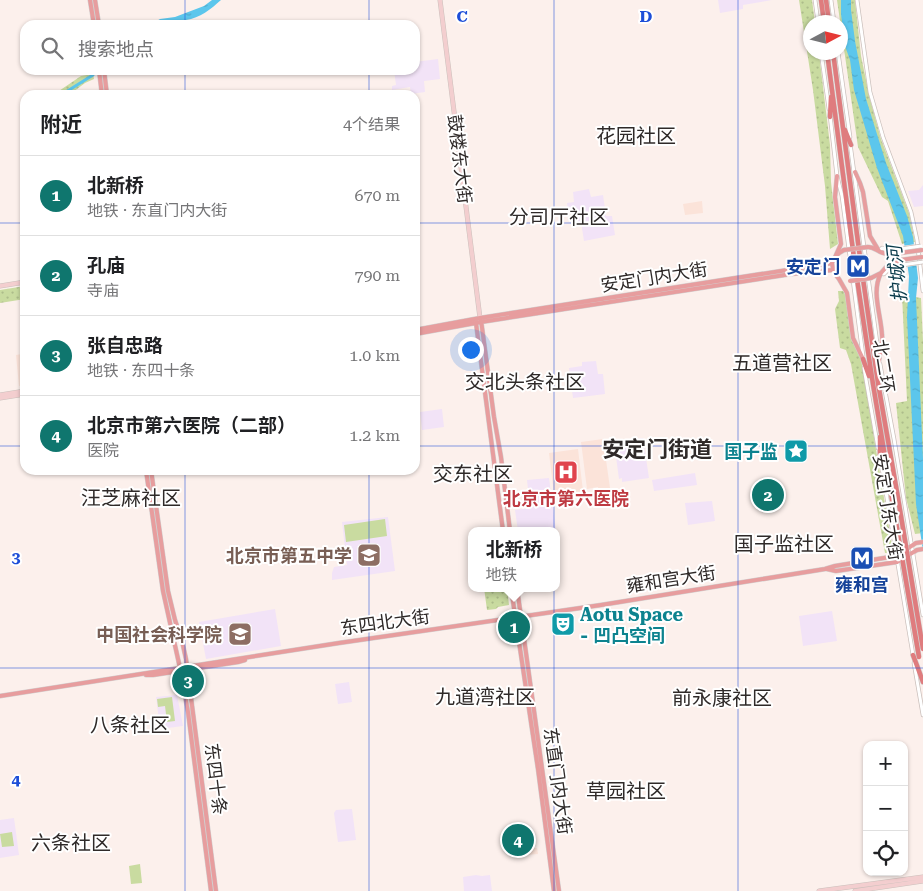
<!DOCTYPE html>
<html lang="zh">
<meta charset="utf-8">
<style>
:root{--surface:#fff;--page:#f2f2f2;--text:#202124;--muted:#757577;--line:#e0e0e0;--accent:#0f766e}
body{margin:0;font-family:"Roboto Serif","Noto Sans SC",serif;background:var(--page);color:var(--text)}
.controls{position:absolute;right:15px;bottom:15px;display:grid;overflow:hidden;border-radius:10px;box-shadow:0 1px 4px #0004}
.controls button{width:45px;height:45px;display:grid;place-items:center;padding:0;border:0;border-bottom:1px solid var(--line);background:var(--surface);color:var(--text);font:25px sans-serif}
.compass{position:absolute;left:803px;top:15px;width:45px;height:45px;border-radius:50%;background:var(--surface);box-shadow:0 1px 4px #0004;rotate:83deg}
.you{position:absolute;left:470px;top:349px;width:18px;height:18px;margin:-12px;border:4px solid #fff;border-radius:50%;background:#1a73e8;box-shadow:0 0 0 8px #1a73e833}
.badge{display:grid;place-items:center;width:32px;height:32px;border-radius:50%;background:var(--accent);color:#fff;font-size:16px;font-weight:700}
.pin{position:absolute;translate:-50% -50%;border:2px solid #fff;box-shadow:0 1px 5px #0006}
.popup{position:absolute;left:468px;top:527px;width:92px;height:65px;box-sizing:border-box;display:grid;place-content:center;border-radius:10px;background:var(--surface);filter:drop-shadow(0 1px 4px #0005);font-size:16px;white-space:nowrap;color:var(--muted)}
.popup b{font-size:19px;color:var(--text)}
.popup::after{content:'';position:absolute;left:50%;top:100%;margin-left:-10px;border:10px solid transparent;border-top-color:var(--surface)}
.list{margin:0;padding:0;list-style:none}
h2{display:flex;justify-content:space-between;align-items:center;height:65px;margin:0;padding:0 20px;font-size:21px}
h2 small{font-size:16px;font-weight:400;color:var(--muted)}
.list li{display:grid;grid-template-columns:32px 1fr auto;gap:15px;align-items:center;box-sizing:border-box;height:80px;padding:0 20px;border-top:1px solid var(--line)}
.list b{display:block;font-size:19px;white-space:nowrap}
.list p{margin:0;font-size:16px;white-space:nowrap;color:var(--muted)}
.list em{font-size:16px;font-style:normal;color:var(--muted)}
.icon{flex:none;width:28px;height:28px;fill:none;stroke:currentColor;stroke-width:2;stroke-linecap:round;stroke-linejoin:round}
.map{position:relative;flex:none;width:923px;height:891px;overflow:hidden}
.search{position:absolute;background:var(--surface);box-shadow:0 1px 4px #0004;left:20px;top:20px;width:400px;height:55px;display:flex;align-items:center;gap:12px;box-sizing:border-box;padding:0 18px;border-radius:15px;color:var(--muted);font-size:19px}
.panel{position:absolute;background:var(--surface);box-shadow:0 1px 4px #0004;left:20px;top:90px;width:400px;height:385px;border-radius:15px}
.map>svg:first-child{display:block}
.education{fill:#f2e3f7}
.medical{fill:#fbe3d9}
.grass{fill:url(#grass-dots)}
.pitch{fill:#c9dba0}
.water{fill:url(#water-ripples)}
.pier{fill:#fcf0ec}
.lines{fill:none;stroke-linecap:round;stroke-linejoin:round}
.canal{stroke:#5cc6ec;stroke-width:3}
.tertiary-casing{stroke:#cbc0bc;stroke-width:4.5}
.secondary-casing{stroke:#cbc0bc;stroke-width:5}
.primary-casing{stroke:#d1d0d0;stroke-width:5}
.trunk-casing{stroke:#d1d0d0;stroke-width:5.5}
.tertiary{stroke:#fff;stroke-width:3}
.secondary{stroke:#f3cecf;stroke-width:4}
.primary{stroke:#e79d9e;stroke-width:4}
.trunk{stroke:#df7c7e;stroke-width:4.5}
.tertiary-bridge-casing{stroke:#cbc0bc;stroke-width:4.5;stroke-linecap:butt}
.primary-bridge-casing{stroke:#d1d0d0;stroke-width:5;stroke-linecap:butt}
.trunk-bridge-casing{stroke:#d1d0d0;stroke-width:5.5;stroke-linecap:butt}
.tertiary-bridge{stroke:#fff;stroke-width:3}
.primary-bridge{stroke:#e79d9e;stroke-width:4}
.trunk-bridge{stroke:#df7c7e;stroke-width:4.5}
.grid{fill:none;stroke:#1d4ed8;stroke-width:1;stroke-opacity:0.55}
.labels{text-anchor:middle;dominant-baseline:central;stroke-width:4;stroke-linejoin:round;paint-order:stroke}
.street-label{font-size:18px;fill:#2f2a29;stroke:#fff}
.transit-label{font-size:18px;font-weight:bold;fill:#164399;stroke:#fff;text-anchor:end}
.culture-label{font-size:18px;font-weight:bold;fill:#0d838f;stroke:#fff;text-anchor:end}
.health-label{font-size:18px;font-weight:bold;fill:#be3a42;stroke:#fff}
.education-label{font-size:18px;font-weight:bold;fill:#785e54;stroke:#fff;text-anchor:end}
.water-label{font-size:19px;font-style:italic;fill:#0a3b4b;stroke:#fff}
.quarter-label{font-size:20px;fill:#2f2a29;stroke:#fff}
.district-label{font-size:22px;font-weight:bold;fill:#2f2a29;stroke:#fff}
.grid-label{font-size:16px;text-anchor:middle;font-weight:bold;fill:#1d4ed8;stroke:#fff;stroke-width:4;stroke-linejoin:round;paint-order:stroke}
</style>
<div class="map">
<svg width="923" height="891" viewBox="0 0 923 891">
<defs>
<pattern id="grass-dots" width="8" height="8" patternUnits="userSpaceOnUse" patternTransform="scale(1.25)"><rect width="8" height="8" fill="#c9dba0"/><path d="M2 2h.1M6 6h.1" fill="none" stroke="#adbc8a" stroke-width="1.8" stroke-linecap="round"/></pattern>
<pattern id="water-ripples" width="26" height="14" patternUnits="userSpaceOnUse" patternTransform="scale(1.25)"><rect width="26" height="14" fill="#5cc6ec"/><path d="M2 4q2-2 4 0t4 0M15 11q2-2 4 0t4 0" fill="none" stroke="#50aaca"/></pattern>
</defs>
<rect width="100%" height="100%" fill="#fcf0ec"/>
<!-- education -->
<path class="education" d="M718,0H772L743,5V9L720,13Z
M438,59L440,79L424,81L425,92L411,94L410,87L392,90V86L396,85L394,70H415V62Z
M923,185V206L914,207L908,191L919,190Z
M589,189L591,197L603,195L606,216H612L615,235L584,241L581,222H577L576,213H568L567,203L574,202L573,192Z
M596,361L598,374H603L605,394L573,398L569,368L582,366V362Z
M442,409L444,427L422,430L420,412Z
M643,438L649,478L622,482V478L619,479L614,442Z
M695,473L697,485L654,491L652,480Z
M549,478L556,531H518L515,510L530,508L527,480Z
M712,501L715,521L688,525L685,503Z
M388,517L395,571L332,580V573L334,567L347,565L342,522Z
M275,609L281,646L206,659L199,622Z
M832,611L837,641L803,646L799,616Z
M349,682L352,702L338,704L335,684Z
M177,695L183,726L160,729L156,697Z
M352,809L356,840L338,842L334,813L336,810Z
M14,818L19,855L0,858V820Z
M476,875L482,876L490,875L492,891H464L463,877Z"/>
<!-- medical -->
<path class="medical" d="M702,201L703,213L685,215L683,204Z
M25,340V385L19,386L16,355L22,354L21,341Z
M603,439L611,495L600,497L598,487L587,489L581,442Z
M578,449L583,491L554,495L549,453Z
M521,833L523,846H529V848H537L538,854L515,856L513,834Z"/>
<!-- grass -->
<path class="grass" d="M799,0H812L815,22H810V52L819,53L830,145L831,182L838,244L830,249L825,186L813,90Z
M837,0H855L861,56L870,99L881,139L909,213L915,242L902,244L888,201L882,197L858,147Z
M93,74L94,79L85,83L69,95H53L81,76Z
M25,286V299L0,303V290Z
M838,291H843L845,294L851,338L861,359L893,552L885,553L851,364L846,350L840,348L835,309L839,301Z
M902,295L921,298L923,341V533L915,534L906,498L896,403L907,401Z
M484,588H507L509,605L498,607L496,609L487,610Z"/>
<!-- pitch -->
<path class="pitch" d="M385,519L387,536L346,542L344,525Z
M172,697L175,721L167,722L165,706L158,707L157,699Z
M12,832L14,846L2,847L0,834Z
M140,864L142,883L131,884L129,866Z"/>
<!-- water -->
<path class="water" d="M212,0H221C211,9 200,18 186,20C181,21 175,20 170,22C163,23 158,25 150,25L160,19L175,17L204,6Z
M841,0H851V10L855,41L866,99L886,163L907,216L913,237L918,278L916,298L923,459V551L916,504L907,317L909,276L903,236L877,168L854,90L850,60L845,46L841,14Z"/>
<!-- pier -->
<path class="pier" d="M916,244L919,265L906,267L902,246Z"/>
<g class="lines">
<!-- canal -->
<path class="canal" d="M61,95L93,75"/>
<!-- tertiary casing -->
<g class="tertiary-casing">
<path id="tertiary" d="M815,0L818,22
M831,0L834,22
M857,0L870,92L883,137L911,212L917,240L923,291
M821,52L829,109
M838,52L850,137
M830,115L837,176L842,196L863,356
M850,143L879,358
M879,251L882,248L890,251L900,249
M881,273L884,274L890,268L902,265
M880,364L894,439L923,615
M864,368L878,448
M880,456L913,655
M914,663L923,715"/>
</g>
<!-- secondary casing -->
<g class="secondary-casing">
<path id="secondary" d="M440,0L480,318
M0,286L25,282
M0,395L25,391
M0,398L25,394
M819,891L923,877
M855,891L923,881"/>
</g>
<!-- primary casing -->
<g class="primary-casing">
<path id="primary" d="M90,0L94,25
M95,0L99,25
M99,70L102,95
M104,70L107,95
M855,172L860,183L863,192L870,236L879,251
M868,247C874,247 877,251 883,253C889,255 894,254 900,253
M844,250L839,253L835,257L832,263L833,268L835,274L839,279L847,293L853,338L863,359
M836,255L841,244L835,197L837,176
M871,278L881,273L888,265L901,260
M481,320L494,417L501,457L510,531
M476,323L503,531
M415,330L480,318L832,263
M415,334L481,322L791,274L833,270
M879,358C881,350 883,343 882,335C881,314 871,292 881,273
M146,470L163,591L180,668L188,712L211,891
M151,470L168,591L175,620L182,641L186,659L216,891
M827,569L836,571L897,562L917,550L923,549
M511,588L538,769L554,891
M517,588L559,891
M146,675H153L238,662L245,660
M0,696L339,643L601,605L825,569L835,566L896,556L916,543L923,542"/>
</g>
<!-- trunk casing -->
<g class="trunk-casing">
<path id="trunk" d="M821,0L824,22
M826,0L829,22
M827,52L855,266L873,384L892,499
M833,52L861,265L878,383L898,498
M830,117L831,97
M845,130L851,145
M863,359L869,376
M878,369L879,358
M880,456V437
M913,655L923,682"/>
</g>
<!-- tertiary -->
<use href="#tertiary" class="tertiary"/>
<!-- secondary -->
<use href="#secondary" class="secondary"/>
<!-- primary -->
<use href="#primary" class="primary"/>
<!-- trunk -->
<use href="#trunk" class="trunk"/>
<!-- tertiary-bridge casing -->
<g class="tertiary-bridge-casing">
<path id="tertiary-bridge" d="M900,249L921,246
M902,265L923,262"/>
</g>
<!-- primary-bridge casing -->
<g class="primary-bridge-casing">
<path id="primary-bridge" d="M844,250L868,247
M900,253L922,250
M901,260L922,257
M850,281L871,278"/>
</g>
<!-- trunk-bridge casing -->
<g class="trunk-bridge-casing">
<path id="trunk-bridge" d="M898,498L923,649
M892,499L919,657"/>
</g>
<!-- tertiary-bridge -->
<use href="#tertiary-bridge" class="tertiary-bridge"/>
<!-- primary-bridge -->
<use href="#primary-bridge" class="primary-bridge"/>
<!-- trunk-bridge -->
<use href="#trunk-bridge" class="trunk-bridge"/>
</g>
<!-- grid -->
<path class="grid" d="M185,0V25M369,0V25M554,0V891M738,0V891M185,70V95M369,70V95M0,223H25M415,223H923M0,446H25M415,446H923M185,470V891M369,470V891M0,668H923"/>
<!-- icons -->
<defs>
<g id="metro-square" transform="scale(1.25)"><rect x="-9" y="-9" width="18" height="18" rx="4" fill="#1a4fb4" stroke="#fff"/><path d="M-5.5 5V-5H-3L0 0L3-5H5.5V5H3V-.5L0 4L-3-.5V5Z" fill="#fff"/></g>
<g id="sight-square" transform="scale(1.25)"><rect x="-9" y="-9" width="18" height="18" rx="4" fill="#0f9aa8" stroke="#fff"/><path d="M0-6L1.8-2.2L6-1.7L2.9 1.2L3.7 5.4L0 3.3L-3.7 5.4L-2.9 1.2L-6-1.7L-1.8-2.2Z" fill="#fff"/></g>
<g id="hospital-square" transform="scale(1.25)"><rect x="-9" y="-9" width="18" height="18" rx="4" fill="#e0444e" stroke="#fff"/><path d="M-5-5h3v3.5h4V-5h3V5h-3V1.5h-4V5h-3Z" fill="#fff"/></g>
<g id="school-square" transform="scale(1.25)"><rect x="-9" y="-9" width="18" height="18" rx="4" fill="#8d6e63" stroke="#fff"/><path d="M0-5L7-2L0 1L-7-2ZM-4 1L0 2.5L4 1V4Q0 6-4 4Z" fill="#fff"/></g>
<g id="theatre-square" transform="scale(1.25)"><rect x="-9" y="-9" width="18" height="18" rx="4" fill="#0f9aa8" stroke="#fff"/><path d="M-5-5.5Q0-4 5-5.5V0Q5 5 0 6Q-5 5-5 0ZM-3.3-2.5H-1v1.5H-3.3ZM1-2.5H3.3v1.5H1ZM-2.8 1Q0 5.5 2.8 1Z" fill="#fff"/></g>
<g id="university-square" transform="scale(1.25)"><rect x="-9" y="-9" width="18" height="18" rx="4" fill="#8d6e63" stroke="#fff"/><path d="M0-5L7-2L0 1L-7-2ZM-4 1L0 2.5L4 1V4Q0 6-4 4Z" fill="#fff"/></g>
</defs>
<g fill-rule="evenodd">
<use href="#metro-square" x="858" y="266"/>
<use href="#sight-square" x="796" y="451"/>
<use href="#hospital-square" x="566" y="472"/>
<use href="#school-square" x="369" y="555"/>
<use href="#metro-square" x="862" y="558"/>
<use href="#theatre-square" x="563" y="624"/>
<use href="#university-square" x="240" y="634"/>
</g>
<g class="labels">
<!-- street labels -->
<g class="street-label">
<text transform="translate(460 159) rotate(83)">鼓楼东大街</text>
<text transform="translate(654 277) rotate(-9)">安定门内大街</text>
<text transform="translate(884 366) rotate(81)">北二环</text>
<text transform="translate(888 507) rotate(81)">安定门东大街</text>
<text transform="translate(671 579) rotate(-9)">雍和宫大街</text>
<text transform="translate(385 622) rotate(-8)">东四北大街</text>
<text transform="translate(216 779) rotate(83)">东四十条</text>
<text transform="translate(558 781) rotate(82)">东直门内大街</text>
</g>
<!-- transit labels -->
<g class="transit-label">
<text x="840" y="266">安定门</text>
<text x="862" y="584" text-anchor="middle">雍和宫</text>
</g>
<!-- culture labels -->
<g class="culture-label">
<text x="778" y="451">国子监</text>
<text x="580" y="614" text-anchor="start">Aotu Space<tspan x="580" dy="21">- 凹凸空间</tspan></text>
</g>
<!-- health labels -->
<g class="health-label">
<text x="566" y="498">北京市第六医院</text>
</g>
<!-- education labels -->
<g class="education-label">
<text x="352" y="555">北京市第五中学</text>
<text x="222" y="634">中国社会科学院</text>
</g>
<!-- water labels -->
<g class="water-label">
<text transform="translate(897 274) rotate(-96)">护城河</text>
</g>
<!-- quarter labels -->
<g class="quarter-label">
<text x="636" y="136">花园社区</text>
<text x="559" y="217">分司厅社区</text>
<text x="782" y="363">五道营社区</text>
<text x="525" y="382">交北头条社区</text>
<text x="473" y="474">交东社区</text>
<text x="131" y="498">汪芝麻社区</text>
<text x="784" y="544">国子监社区</text>
<text x="485" y="697">九道湾社区</text>
<text x="722" y="698">前永康社区</text>
<text x="130" y="725">八条社区</text>
<text x="626" y="791">草园社区</text>
<text x="71" y="843">六条社区</text>
</g>
<!-- district labels -->
<g class="district-label">
<text x="657" y="449">安定门街道</text>
</g>
</g>
<g class="grid-label">
<text x="462" y="22">C</text>
<text x="646" y="22">D</text>
<text x="16" y="563">3</text>
<text x="16" y="785">4</text>
</g>
</svg>
<div class="controls">
<button>+</button>
<button>−</button>
<button><svg class="icon" aria-label="locate" viewBox="0 0 24 24"><circle cx="12" cy="12" r="6"/><path d="M12 2v4M12 18v4M2 12h4M18 12h4"/></svg></button>
</div>
<svg class="compass" viewBox="-18 -18 36 36"><path d="M0-13l5 13h-10z" fill="#e53935"/><path d="M0 13l5-13h-10z" fill="#757577"/></svg>
<div class="you"></div>
<div class="pin badge" style="left:514px;top:627px">1</div>
<div class="popup"><b>北新桥</b>地铁</div>
<div class="pin badge" style="left:768px;top:495px">2</div>
<div class="pin badge" style="left:188px;top:681px">3</div>
<div class="pin badge" style="left:518px;top:840px">4</div>
<div class="search"><svg class="icon" aria-label="search" viewBox="0 0 24 24"><circle cx="10" cy="10" r="6"/><path d="M15 15l6 6"/></svg>搜索地点</div>
<section class="panel">
<h2>附近<small>4个结果</small></h2>
<ul class="list">
<li><span class="badge">1</span><div><b>北新桥</b><p>地铁 · 东直门内大街</p></div><em>670 m</em></li>
<li><span class="badge">2</span><div><b>孔庙</b><p>寺庙</p></div><em>790 m</em></li>
<li><span class="badge">3</span><div><b>张自忠路</b><p>地铁 · 东四十条</p></div><em>1.0 km</em></li>
<li><span class="badge">4</span><div><b>北京市第六医院（二部）</b><p>医院</p></div><em>1.2 km</em></li>
</ul>
</section>
</div>
